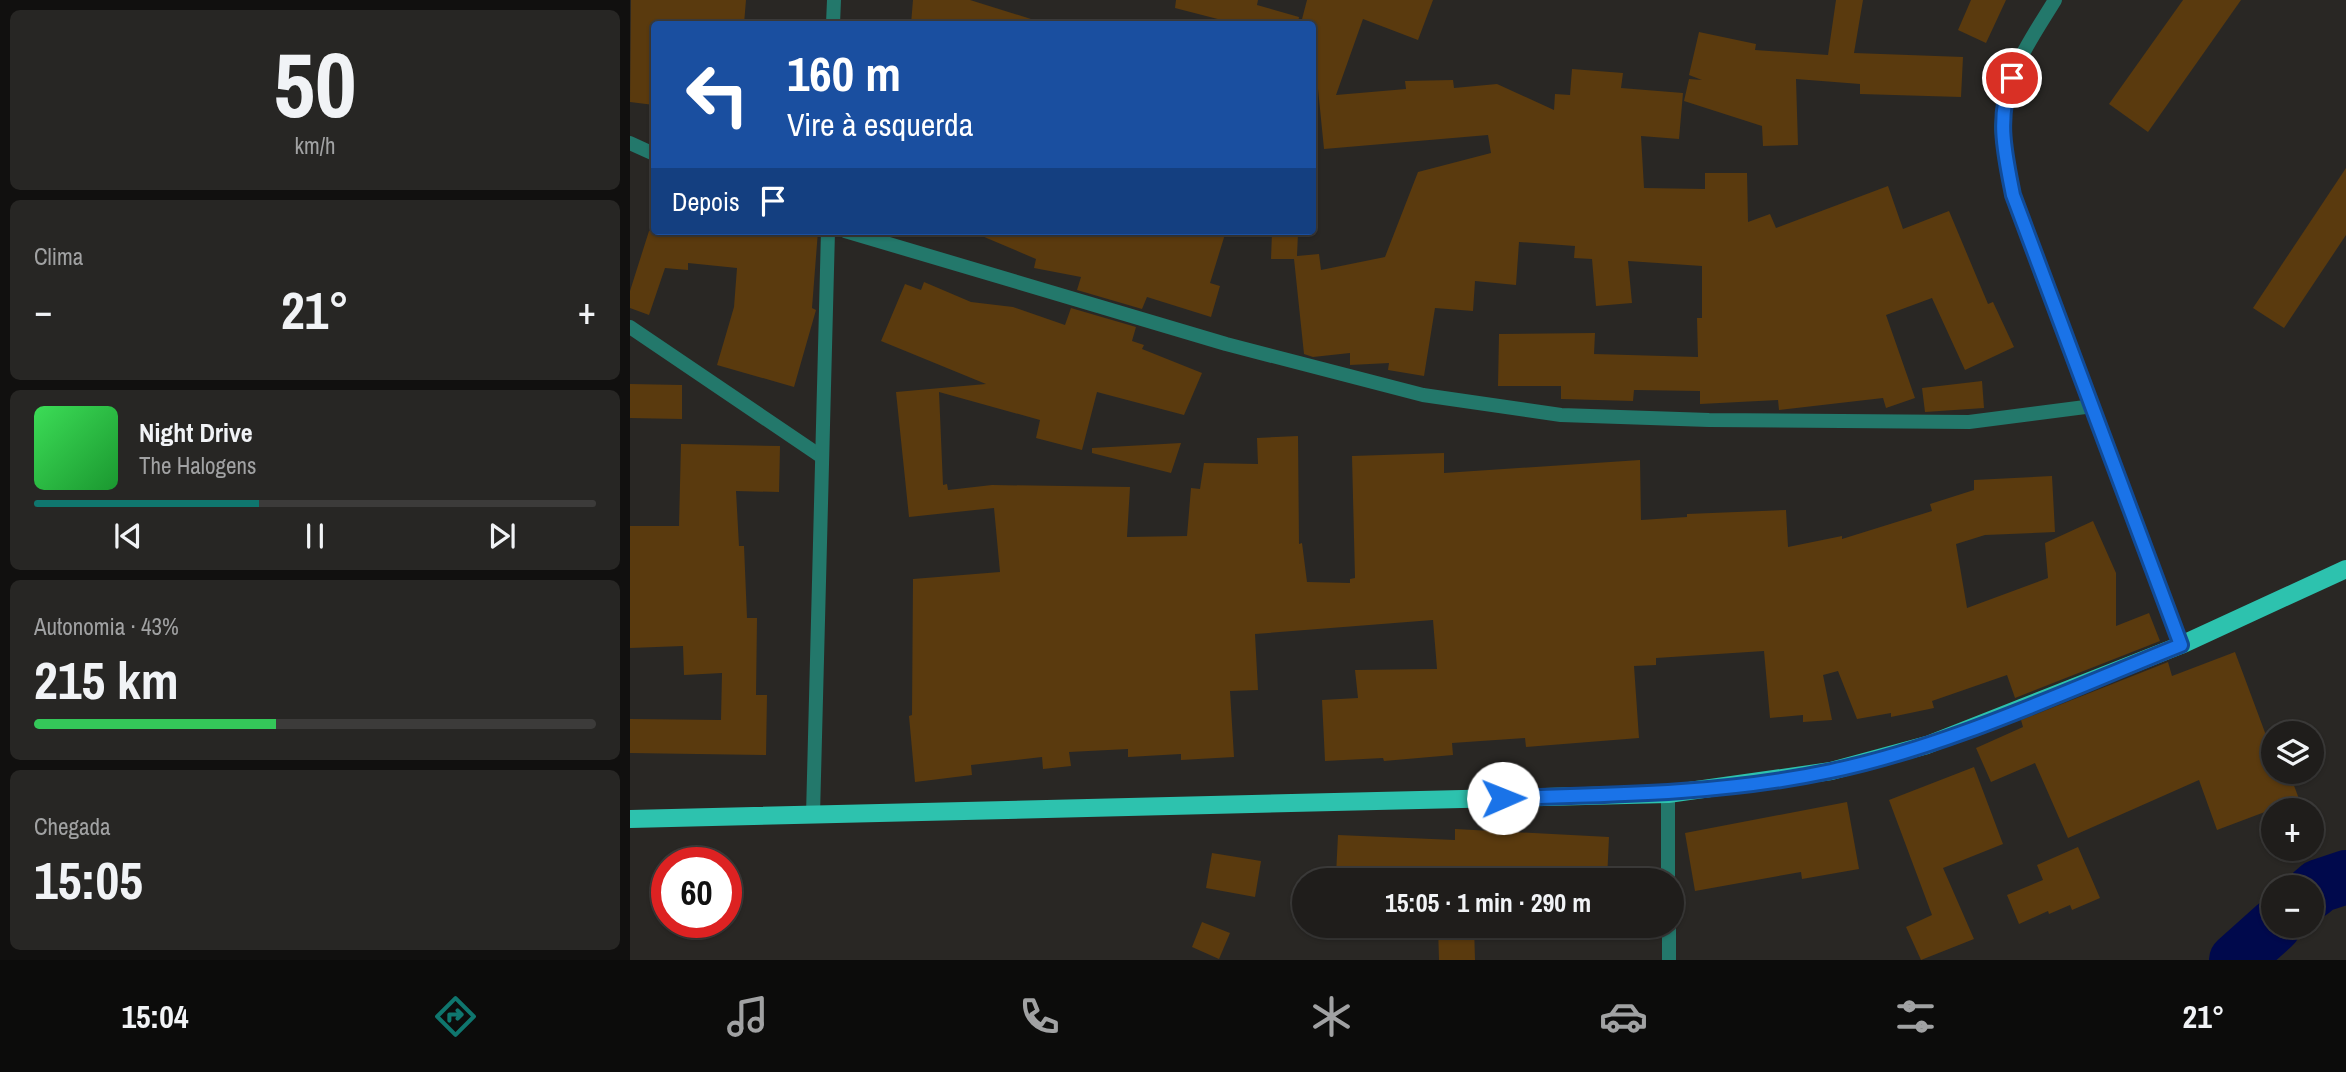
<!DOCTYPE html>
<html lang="pt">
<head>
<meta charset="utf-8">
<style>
  :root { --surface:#1f1d1b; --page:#272624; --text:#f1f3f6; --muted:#a1a2a3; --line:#3c3b3a; --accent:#0f766e }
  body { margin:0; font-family:"Archivo Narrow",sans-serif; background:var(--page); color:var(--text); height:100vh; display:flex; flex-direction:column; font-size:26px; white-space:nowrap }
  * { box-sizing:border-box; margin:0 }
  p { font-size:23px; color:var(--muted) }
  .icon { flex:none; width:38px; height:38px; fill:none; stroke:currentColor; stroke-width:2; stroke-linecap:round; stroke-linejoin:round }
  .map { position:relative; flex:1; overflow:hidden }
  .side { display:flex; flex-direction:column; gap:10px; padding:10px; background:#11100f; width:630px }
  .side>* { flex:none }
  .banner { position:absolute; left:21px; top:21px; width:665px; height:214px; border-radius:7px; box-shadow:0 2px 5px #0004,0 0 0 2px var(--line); background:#1a4fa0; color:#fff; overflow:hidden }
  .tools { position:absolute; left:1631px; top:721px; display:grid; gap:14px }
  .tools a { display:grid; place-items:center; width:63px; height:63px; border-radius:50%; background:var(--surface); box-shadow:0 2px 5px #0004,0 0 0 2px var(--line); font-size:35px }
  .speed { position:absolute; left:21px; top:847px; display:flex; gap:14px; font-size:35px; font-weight:700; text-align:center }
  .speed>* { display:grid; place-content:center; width:91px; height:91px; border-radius:50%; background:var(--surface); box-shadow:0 2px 5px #0004,0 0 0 2px var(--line); line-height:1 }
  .speed .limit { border:10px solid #d22; background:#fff; color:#111 }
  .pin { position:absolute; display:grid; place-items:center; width:60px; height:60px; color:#fff; margin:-30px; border:4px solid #fff; border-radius:50%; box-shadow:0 2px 7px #0007 }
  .me { position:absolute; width:77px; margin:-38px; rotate:89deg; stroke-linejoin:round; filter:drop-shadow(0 0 5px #0008) }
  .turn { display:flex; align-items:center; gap:24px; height:147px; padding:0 21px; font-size:32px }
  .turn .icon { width:91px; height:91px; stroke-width:2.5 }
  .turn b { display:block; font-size:49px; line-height:60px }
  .then { display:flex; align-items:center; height:66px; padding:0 21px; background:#0003; gap:14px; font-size:26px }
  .big { font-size:52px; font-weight:700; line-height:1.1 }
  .side .card { flex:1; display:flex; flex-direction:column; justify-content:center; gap:10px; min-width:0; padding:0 24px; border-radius:10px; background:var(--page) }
  .side .dial { align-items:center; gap:0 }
  .dial b { font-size:91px; line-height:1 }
  .song { display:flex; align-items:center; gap:21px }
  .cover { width:84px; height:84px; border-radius:10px; background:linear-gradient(135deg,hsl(130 70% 55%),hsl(130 70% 35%)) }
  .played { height:7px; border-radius:4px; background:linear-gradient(90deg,var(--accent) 40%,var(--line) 40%) }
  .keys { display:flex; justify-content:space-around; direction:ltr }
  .heat { display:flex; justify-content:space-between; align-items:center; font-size:38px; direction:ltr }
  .charge { height:10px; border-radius:5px; background:linear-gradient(90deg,#34c759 43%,var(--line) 0) }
  .trip { position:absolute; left:662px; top:868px; width:392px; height:70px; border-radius:35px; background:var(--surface); box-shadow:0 2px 5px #0004,0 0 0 2px var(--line); font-weight:700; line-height:70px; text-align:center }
  .tabs { display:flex; height:112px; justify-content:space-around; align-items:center; background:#0c0c0b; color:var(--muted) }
  .tabs .icon { width:49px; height:49px }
  .tabs .on { color:var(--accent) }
  .tabs b { font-size:32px; color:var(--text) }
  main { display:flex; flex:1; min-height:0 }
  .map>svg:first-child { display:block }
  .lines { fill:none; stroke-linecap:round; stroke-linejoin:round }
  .river { stroke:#00094c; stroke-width:54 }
  .building { fill:#5a3a0e }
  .minor { stroke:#23786b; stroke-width:14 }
  .primary { stroke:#2dc2ae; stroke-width:18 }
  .route-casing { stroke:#114b97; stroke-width:18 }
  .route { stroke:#1a73e8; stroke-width:12 }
</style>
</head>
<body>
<main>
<section class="side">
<div class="card dial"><b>50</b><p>km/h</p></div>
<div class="card"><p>Clima</p>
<div class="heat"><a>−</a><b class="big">21°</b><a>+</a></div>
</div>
<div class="card">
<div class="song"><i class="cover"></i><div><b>Night Drive</b><p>The Halogens</p></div></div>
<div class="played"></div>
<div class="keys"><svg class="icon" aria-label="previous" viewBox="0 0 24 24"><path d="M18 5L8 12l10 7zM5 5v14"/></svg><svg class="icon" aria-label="pause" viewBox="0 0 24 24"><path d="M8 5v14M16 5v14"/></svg><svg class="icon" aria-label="next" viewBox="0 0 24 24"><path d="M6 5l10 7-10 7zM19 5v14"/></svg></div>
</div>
<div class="card"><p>Autonomia · 43%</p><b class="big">215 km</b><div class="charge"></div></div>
<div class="card"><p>Chegada</p><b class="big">15:05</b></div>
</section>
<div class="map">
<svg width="1716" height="960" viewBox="0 0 1716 960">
  <rect width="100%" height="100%" fill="#292724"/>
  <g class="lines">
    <g class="river">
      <path d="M1682 892 1689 886 1716 877"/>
      <path d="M1606 960 1644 926"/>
    </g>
  </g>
  <g class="building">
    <path d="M1 0H116L114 24 50 19V24H24V105L0 102Z"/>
    <path d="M283 0H340L401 19 400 24H281Z"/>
    <path d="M546 0H628L627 5 669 17 668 24H607L545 8Z"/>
    <path d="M677 0H803L788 40 733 19 706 95 776 89 775 81 823 80 824 88 867 84 924 110 925 94 940 95 942 69 993 73 991 88 1053 93 1049 139 1011 136 1014 188 1075 189V173H1117L1118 222 1140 214 1146 228 1258 186 1273 229 1319 211 1358 304 1363 302 1384 347 1335 370 1302 298 1256 315 1285 398 1256 408 1253 398 1149 410 1148 400 1070 404V391L1004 390 1003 401 931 399V386H868L869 334 965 333 964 354 1068 357 1067 318H1072V266L998 261 1002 303 966 306 962 259 944 258 945 246 889 242 886 285 845 281 843 311 805 308 794 376 758 370 759 363 720 365V353L683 357 674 354 664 259H641L642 232 668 233 667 256 689 254 691 270 755 257 788 172 861 153 858 135 694 149 688 89 682 88V24L671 23Z"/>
    <path d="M1206 0H1233L1224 53 1333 57 1331 97 1230 94V84L1166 79 1168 145 1133 146 1132 126 1054 101 1059 79 1072 80 1059 75 1069 32 1126 44 1125 50 1198 55Z"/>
    <path d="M1341 0H1376L1356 43 1328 30Z"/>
    <path d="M1553 0H1611L1518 132 1479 104Z"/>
    <path d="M1716 168V235L1654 328 1623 308Z"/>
    <path d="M19 231H188L182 308 186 310 164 387 87 365 104 307 107 268 58 263V270L35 268 19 315 0 308V291Z"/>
    <path d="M340 231H596L580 283 590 286 581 317 517 297 512 309 447 290 451 277 404 268 406 259Z"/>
    <path d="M294 282 341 302 383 307 435 325 441 308 506 327 502 341 514 345 512 349 572 373 554 415 467 392 452 450 406 438 410 420 309 392 313 485 317 484 318 490 362 485 500 487 497 537 557 536 561 488 570 489 574 463 628 464 627 438 668 436 669 544 672 543 677 582 720 583V579L725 578 722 456 814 453V473L1010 460 1011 520 1057 517V514L1156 510 1158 547 1212 536V539L1302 511 1300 504 1344 490V480L1422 476 1425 532 1355 535 1326 544 1337 608 1418 578 1415 543 1463 521 1486 573V626L1519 613 1530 641 1385 698 1377 675 1302 701 1304 708 1261 717V713L1227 719 1208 671 1193 675 1202 720 1173 722V715L1140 718 1134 651 1026 658V665L1004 666 1009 738 896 747 895 738 822 743 823 755 754 761 753 758 695 761 692 700 728 698 725 670 807 669 803 620 625 634 628 690 600 691 604 757 551 760V754L498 757V749L439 752 441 766 413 769 412 757 341 765 342 775 285 782 279 716 282 715 283 579 370 572 364 508 279 517 266 392 356 384 251 341 275 284 291 290Z"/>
    <path d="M1352 381 1354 408 1295 412 1292 388Z"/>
    <path d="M0 384 52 385V419L0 418Z"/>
    <path d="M551 443 541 473 462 453V448Z"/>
    <path d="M51 444 150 446 149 492 106 491 109 546H114L117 618H127L126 695H137L136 755 0 753V719L91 720 92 673 54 675 53 646 0 648V526H49Z"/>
    <path d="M1605 652 1643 754V772H1659L1669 799 1587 830 1569 780 1438 838 1405 763 1361 782 1346 748 1393 727 1391 720 1538 662 1542 676Z"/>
    <path d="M1344 767 1373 844 1313 868 1344 939 1291 960 1276 927 1302 915 1259 800Z"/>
    <path d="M1217 802 1229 869 1172 879 1171 872 1065 891 1055 833Z"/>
    <path d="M825 829 979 837 977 880H850V871L789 868V880L706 875 708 835 825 840Z"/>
    <path d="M1448 847 1470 898 1442 910 1440 905 1419 914 1418 911 1389 924 1377 895 1413 880 1407 865Z"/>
    <path d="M582 853 631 861 625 897 576 888Z"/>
    <path d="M572 922 600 933 589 959 562 947Z"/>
    <path d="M808 926H844L845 960H809Z"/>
  </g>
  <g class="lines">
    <g class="minor">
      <path d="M1425 0C1400 41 1367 85 1372 136 1374 156 1379 176 1383 195L1551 645"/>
      <path d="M203 24 204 0"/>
      <path d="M0 143 24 154"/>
      <path d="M215 231 596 344 793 395 931 415 1079 420 1339 422 1463 406"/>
      <path d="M0 327 192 457"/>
      <path d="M1038 794V880"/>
      <path d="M183 815 198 231"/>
      <path d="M1039 926V960"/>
    </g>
    <path class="primary" d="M0 819 1038 794 1201 771 1297 745 1551 645 1716 569"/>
  </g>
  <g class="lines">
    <defs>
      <path id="route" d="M873 798C982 795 1093 794 1201 771 1320 746 1438 690 1551 645L1383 195C1375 154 1366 118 1382 78"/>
    </defs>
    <use href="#route" class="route-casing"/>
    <use href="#route" class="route"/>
  </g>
</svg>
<div class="tools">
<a><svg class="icon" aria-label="layers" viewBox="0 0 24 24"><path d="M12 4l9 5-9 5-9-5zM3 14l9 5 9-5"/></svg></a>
<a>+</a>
<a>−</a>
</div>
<div class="speed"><div class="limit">60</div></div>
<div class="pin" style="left:1382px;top:78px;background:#d93025"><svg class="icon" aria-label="arrive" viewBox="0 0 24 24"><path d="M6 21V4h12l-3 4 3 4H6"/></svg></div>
<svg class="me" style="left:873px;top:798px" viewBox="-20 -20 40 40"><circle r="19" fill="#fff"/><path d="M0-13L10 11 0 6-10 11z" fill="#1a73e8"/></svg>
<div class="trip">15:05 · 1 min · 290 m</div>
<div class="banner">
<div class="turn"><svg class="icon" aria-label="left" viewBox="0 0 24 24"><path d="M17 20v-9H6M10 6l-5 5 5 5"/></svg><div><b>160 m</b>Vire à esquerda</div></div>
<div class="then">Depois<svg class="icon" aria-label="arrive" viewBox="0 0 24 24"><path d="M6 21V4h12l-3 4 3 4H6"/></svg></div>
</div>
</div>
</main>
<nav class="tabs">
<b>15:04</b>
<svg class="icon on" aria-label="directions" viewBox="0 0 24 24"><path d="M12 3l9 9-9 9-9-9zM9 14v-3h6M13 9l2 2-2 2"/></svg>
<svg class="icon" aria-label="music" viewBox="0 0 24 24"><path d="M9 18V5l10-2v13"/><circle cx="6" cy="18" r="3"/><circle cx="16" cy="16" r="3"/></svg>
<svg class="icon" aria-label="phone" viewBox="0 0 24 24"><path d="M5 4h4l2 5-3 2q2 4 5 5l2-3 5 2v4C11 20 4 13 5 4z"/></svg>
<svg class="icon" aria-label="climate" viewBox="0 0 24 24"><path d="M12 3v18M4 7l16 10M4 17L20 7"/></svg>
<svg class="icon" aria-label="car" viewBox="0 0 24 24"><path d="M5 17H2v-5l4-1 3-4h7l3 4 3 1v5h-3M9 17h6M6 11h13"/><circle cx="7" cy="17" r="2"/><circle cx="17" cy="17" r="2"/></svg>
<svg class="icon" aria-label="filters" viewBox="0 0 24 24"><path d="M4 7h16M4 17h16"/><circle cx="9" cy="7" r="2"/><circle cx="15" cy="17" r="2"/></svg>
<b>21°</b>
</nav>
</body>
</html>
